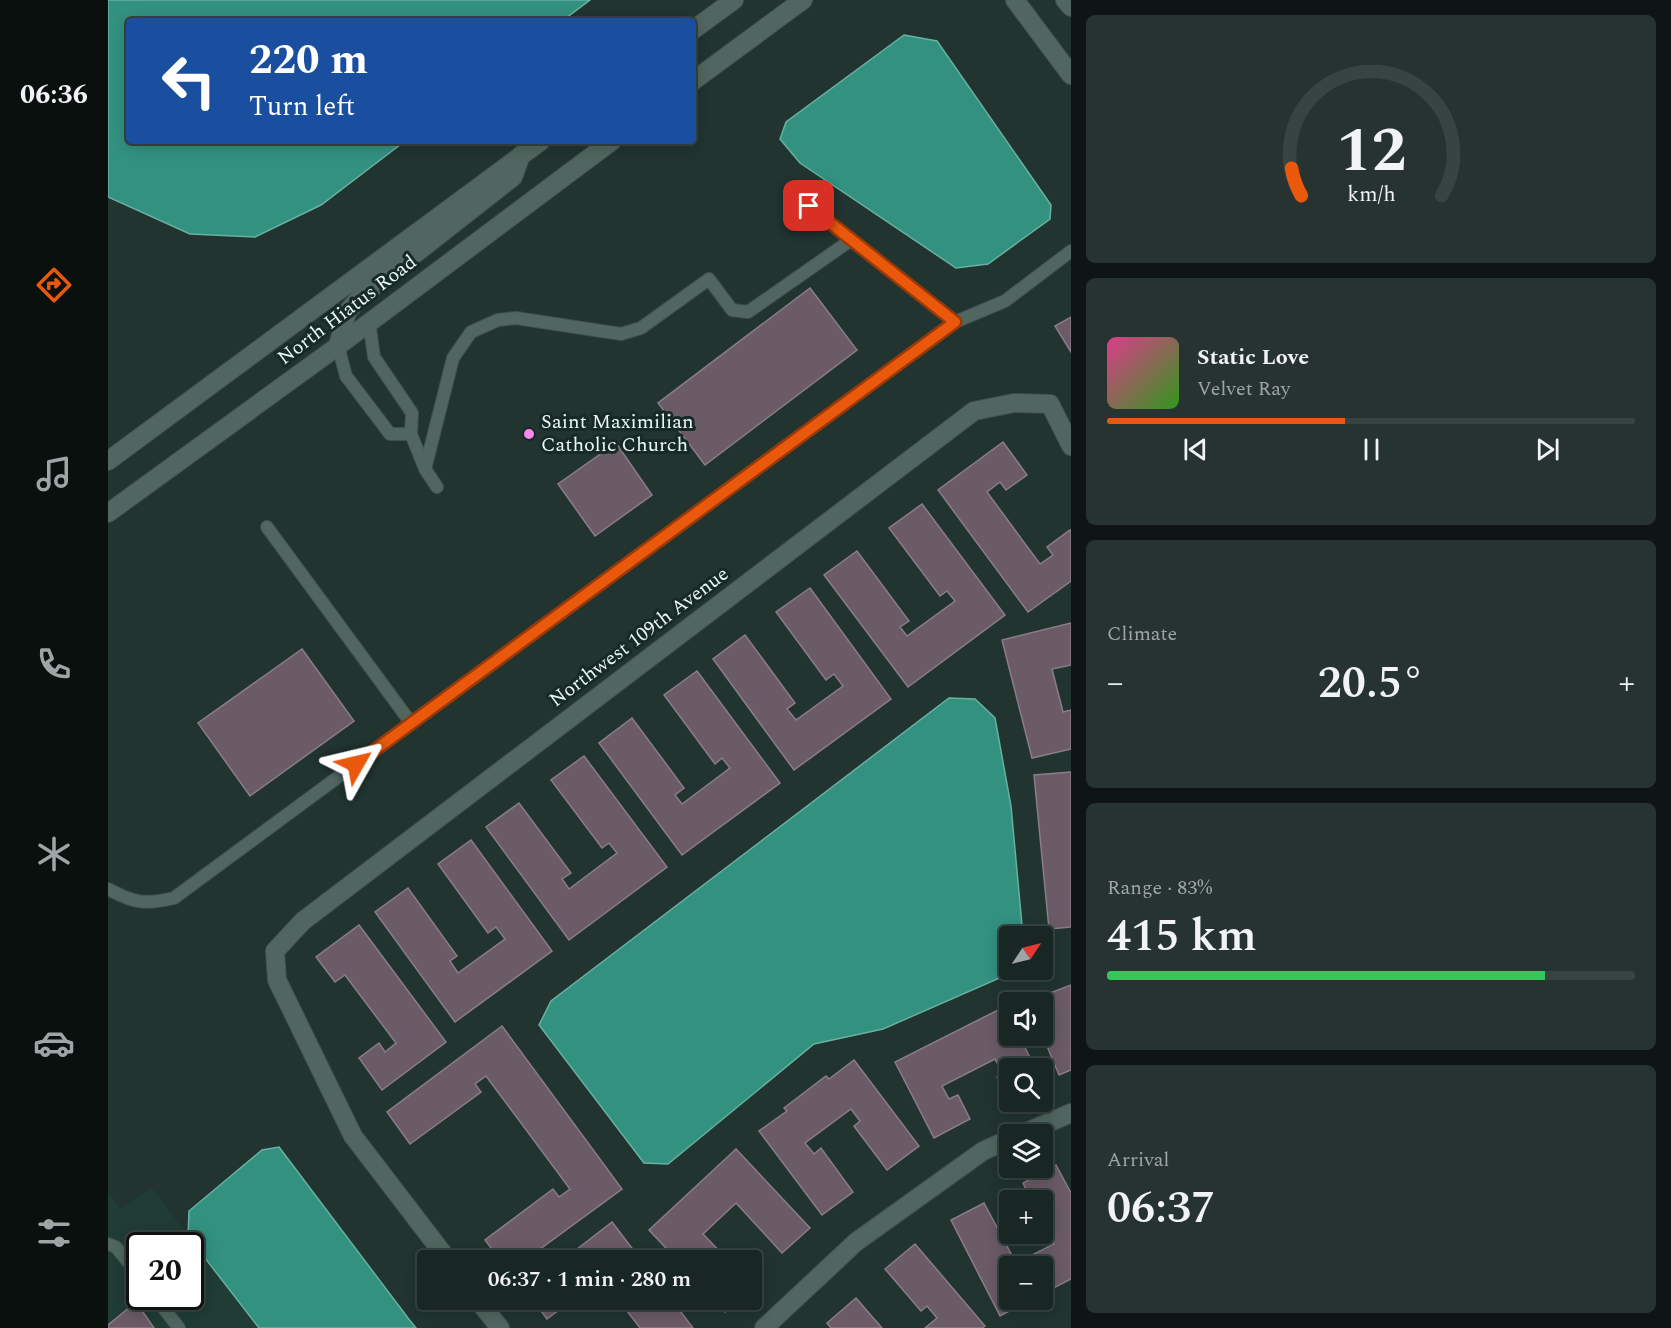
<!DOCTYPE html>
<html lang="en">
<head>
<meta charset="utf-8">
<style>
  :root { --surface:#192724; --page:#263331; --text:#f1f3f6; --muted:#9fa5a6; --line:#374441; --accent:#ea580c }
  body { margin:0; font-family:Spectral,serif; background:var(--page); color:var(--text); height:100vh; display:flex; flex-direction:column; font-size:22px; white-space:nowrap }
  * { box-sizing:border-box; margin:0 }
  p { font-size:20px; color:var(--muted) }
  .icon { flex:none; width:33px; height:33px; fill:none; stroke:currentColor; stroke-width:2; stroke-linecap:round; stroke-linejoin:round }
  .map { position:relative; flex:1; overflow:hidden }
  .side { display:flex; flex-direction:column; gap:15px; padding:15px; background:#0e1514; width:600px }
  .side>* { flex:none }
  .top-card { position:absolute; left:18px; top:18px; width:570px; height:126px; border-radius:6px; box-shadow:0 3px 15px #0003,0 0 0 2px var(--line); background:#1a4fa0; color:#fff; overflow:hidden }
  .needle { width:39px; rotate:55deg }
  .fabs { position:absolute; left:891px; top:926px; display:grid; gap:12px }
  .fabs a { display:grid; place-items:center; width:54px; height:54px; border-radius:6px; background:var(--surface); box-shadow:0 3px 15px #0003,0 0 0 2px var(--line); font-size:30px }
  .speed { position:absolute; left:18px; top:1232px; display:flex; gap:12px; font-size:30px; font-weight:700; text-align:center }
  .speed>* { display:grid; place-content:center; width:78px; height:78px; border-radius:50%; background:var(--surface); box-shadow:0 3px 15px #0003,0 0 0 2px var(--line); line-height:1 }
  .speed .limit { border:3px solid #111; border-radius:9px; background:#fff; color:#111 }
  .pin { position:absolute; display:grid; place-items:center; width:51px; height:51px; color:#fff; margin:-26px; border-radius:12px; box-shadow:0 3px 9px #0006 }
  .me { position:absolute; width:66px; margin:-33px; rotate:53deg; stroke-linejoin:round; filter:drop-shadow(0 0 4px #0008) }
  .turn { display:flex; align-items:center; gap:21px; height:126px; padding:0 24px; font-size:27px }
  .turn .icon { width:78px; height:78px; stroke-width:2.5 }
  .turn b { display:block; font-size:42px; line-height:51px }
  .big { font-size:45px; font-weight:600; line-height:1.1 }
  .side .tile { flex:1; display:flex; flex-direction:column; justify-content:center; gap:9px; min-width:0; padding:0 21px; border-radius:9px; background:var(--page) }
  .side .dial { align-items:center; gap:0 }
  .dial svg { height:156px; overflow:visible; fill:none; stroke:var(--line); stroke-width:7; stroke-linecap:round; text-anchor:middle }
  .dial text { fill:var(--text); stroke:none }
  .song { display:flex; align-items:center; gap:18px }
  .cover { width:72px; height:72px; border-radius:9px; background:linear-gradient(135deg,hsl(330 70% 55%),hsl(110 70% 35%)) }
  .played { height:6px; border-radius:3px; background:linear-gradient(90deg,var(--accent) 45%,var(--line) 45%) }
  .keys { display:flex; justify-content:space-around; direction:ltr }
  .heat { display:flex; justify-content:space-between; align-items:center; font-size:33px; direction:ltr }
  .charge { height:9px; border-radius:4px; background:linear-gradient(90deg,#34c759 83%,var(--line) 0) }
  .trip { position:absolute; left:309px; top:1250px; width:345px; height:60px; border-radius:6px; background:var(--surface); box-shadow:0 3px 15px #0003,0 0 0 2px var(--line); font-weight:600; line-height:60px; text-align:center }
  main { display:flex; flex:1; min-height:0 }
  .tab-bar { display:flex; flex-direction:column; width:108px; justify-content:space-around; align-items:center; background:#0a100e; color:var(--muted) }
  .tab-bar .icon { width:42px; height:42px }
  .tab-bar .selected { color:var(--accent) }
  .tab-bar b { font-size:27px; color:var(--text) }
  .map>svg:first-child { display:block }
  .built { fill:#1f3c35; fill-rule:evenodd }
  .water { fill:#32917f; stroke:#6ab0a2; stroke-width:1.5 }
  .building { fill:#6a5b67; stroke:#8c7c89; stroke-width:1.5 }
  .lines { fill:none; stroke-linecap:round; stroke-linejoin:round }
  .lane-casing { stroke:#3f514d; stroke-width:14 }
  .street-casing { stroke:#3f514d; stroke-width:20 }
  .secondary-casing { stroke:#3f514d; stroke-width:20 }
  .lane { stroke:#516660; stroke-width:12 }
  .street { stroke:#516660; stroke-width:18 }
  .secondary { stroke:#516660; stroke-width:18 }
  .route-casing { stroke:#983908; stroke-width:15 }
  .route { stroke:#ea580c; stroke-width:10 }
  .poi-dot { fill:#f888eb; stroke:#172a26; stroke-width:2 }
  .labels { text-anchor:middle; dominant-baseline:central; stroke-width:6; stroke-linejoin:round; paint-order:stroke }
  .street-label { font-size:20px; fill:#ebf7f4; stroke:#172a26 }
  .poi-label { font-size:20px; fill:#ebf7f4; stroke:#172a26; text-anchor:start }
</style>
</head>
<body>
<main>
<nav class="tab-bar">
<b>06:36</b>
<svg class="icon selected" aria-label="directions" viewBox="0 0 24 24"><path d="M12 3l9 9-9 9-9-9zM9 14v-3h6M13 9l2 2-2 2"/></svg>
<svg class="icon" aria-label="music" viewBox="0 0 24 24"><path d="M9 18V5l10-2v13"/><circle cx="6" cy="18" r="3"/><circle cx="16" cy="16" r="3"/></svg>
<svg class="icon" aria-label="phone" viewBox="0 0 24 24"><path d="M5 4h4l2 5-3 2q2 4 5 5l2-3 5 2v4C11 20 4 13 5 4z"/></svg>
<svg class="icon" aria-label="climate" viewBox="0 0 24 24"><path d="M12 3v18M4 7l16 10M4 17L20 7"/></svg>
<svg class="icon" aria-label="car" viewBox="0 0 24 24"><path d="M5 17H2v-5l4-1 3-4h7l3 4 3 1v5h-3M9 17h6M6 11h13"/><circle cx="7" cy="17" r="2"/><circle cx="17" cy="17" r="2"/></svg>
<svg class="icon" aria-label="filters" viewBox="0 0 24 24"><path d="M4 7h16M4 17h16"/><circle cx="9" cy="7" r="2"/><circle cx="15" cy="17" r="2"/></svg>
</nav>
<div class="map">
<svg width="963" height="1328" viewBox="0 0 963 1328">
  <rect width="100%" height="100%" fill="#213430"/>
  <path class="built" d="M44 1188 151 1328H0V1192L13 1209ZM32 1245H82V1296H32Z"/>
  <g class="water">
    <path d="M0 0H482L454 21H21V141H297L213 205 147 237 82 234 0 197Z"/>
    <path d="M796 35 829 41 943 205 942 219 880 264 848 268 692 163 672 139 678 122Z"/>
    <path d="M841 698 867 699 887 718 903 806 915 936H902L901 967 894 977 775 1029 706 1044 560 1164 536 1163 431 1025 443 1001Z"/>
    <path d="M171 1147 300 1318 308 1328H151L80 1236 81 1211 154 1150Z"/>
  </g>
  <g class="building">
    <path d="M702 288 749 350 597 465 550 403Z"/>
    <path d="M963 317V352L947 326Z"/>
    <path d="M895 442 919 475 898 490 892 482 879 492 932 564 945 555 939 547 962 530 963 532V581L920 612 830 490Z"/>
    <path d="M508 443 544 495 487 536 450 484Z"/>
    <path d="M814 504 897 615 800 687 716 575 749 551 801 621 792 627 799 636 847 601 839 591 832 596 781 528Z"/>
    <path d="M702 588 783 699 686 770 605 659 637 635 687 703 679 709 688 720 735 686 726 674 718 680 668 612Z"/>
    <path d="M963 623V665L944 669 955 712 963 710V749L924 758 894 640Z"/>
    <path d="M194 649 246 721 142 796 90 723Z"/>
    <path d="M589 671 672 783 574 855 491 743 524 718 576 788 567 795 574 804 622 768 614 758 607 764 556 695Z"/>
    <path d="M476 756 559 867 461 940 378 827 411 803 463 873 454 879 461 889 509 853 501 843 494 848 443 780Z"/>
    <path d="M963 772V927L941 929 926 775Z"/>
    <path d="M363 840 444 951 347 1022 267 912 300 888 349 956 342 961 350 973 397 939 388 927 380 933 330 864Z"/>
    <path d="M251 925 338 1042 274 1090 251 1058 271 1043 277 1052 288 1043 237 975 227 982 208 957Z"/>
    <path d="M963 985V1070L951 1075 934 1034V1002L921 1001Z"/>
    <path d="M896 1007 902 1017V1035H911L927 1068H902L900 1100 889 1077 895 1074 887 1059 834 1086 841 1099 850 1095 862 1119 826 1138 787 1062Z"/>
    <path d="M394 1026 514 1189 417 1260H392L377 1240 445 1189 451 1197 462 1189 378 1076 367 1084 373 1092 302 1144 279 1112Z"/>
    <path d="M746 1060 811 1146 779 1170 746 1126 752 1121 743 1109 697 1143 706 1154 713 1148 745 1192 714 1215 651 1131 679 1111 676 1108 718 1076 721 1079Z"/>
    <path d="M628 1149 702 1228 674 1253 628 1203 595 1234 620 1260H569L541 1230Z"/>
    <path d="M948 1165 963 1193V1279L934 1294V1266H902V1299H924L892 1316 843 1220 876 1203 908 1263 946 1244 934 1222V1200H923L915 1183Z"/>
    <path d="M504 1222 533 1260H455Z"/>
    <path d="M807 1244 877 1326 874 1328H817L829 1318 819 1306 813 1311 777 1269Z"/>
    <path d="M748 1298 774 1328H723L719 1323Z"/>
    <path d="M424 1299H466L439 1319Z"/>
    <path d="M510 1299H563L585 1328H532Z"/>
    <path d="M605 1299H631L617 1312Z"/>
    <path d="M28 1302 46 1328H0V1325Z"/>
  </g>
  <g class="lines">
    <defs>
      <g id="lane">
        <path d="M701 206 847 322"/>
        <path d="M261 321 266 357 304 413 303 434 317 469 329 487"/>
        <path d="M230 346 238 376 282 434H303"/>
        <path d="M317 469 345 358 363 332 390 320 408 318 513 334 533 328 601 279 624 310 640 312 743 240"/>
        <path d="M159 527 303 723"/>
        <path d="M0 889C26 903 37 905 66 898L847 322 897 301 963 251"/>
        <path d="M0 1244 8 1247 32 1277"/>
        <path d="M46 1296 71 1328"/>
      </g>
      <g id="street">
        <path d="M914 1134 963 1113"/>
        <path d="M340 1260 245 1136 169 980 167 951 195 921 866 411 906 403 942 404 963 446"/>
        <path d="M369 1299 392 1328"/>
        <path d="M656 1328 748 1242 875 1151 902 1139"/>
      </g>
      <g id="secondary">
        <path d="M907 0 963 75"/>
        <path d="M957 0 963 7"/>
        <path d="M585 30 626 0"/>
        <path d="M585 81 695 0"/>
        <path d="M230 346 239 312 252 297 405 177 413 155"/>
        <path d="M0 461 433 141"/>
        <path d="M0 513 230 346 504 141"/>
      </g>
    </defs>
    <use href="#lane" class="lane-casing"/>
    <use href="#street" class="street-casing"/>
    <use href="#secondary" class="secondary-casing"/>
    <use href="#lane" class="lane"/>
    <use href="#street" class="street"/>
    <use href="#secondary" class="secondary"/>
  </g>
  <g class="lines">
    <defs>
      <path id="route" d="M248 764 847 322 701 206"/>
    </defs>
    <use href="#route" class="route-casing"/>
    <use href="#route" class="route"/>
  </g>
  <circle class="poi-dot" cx="421" cy="434" r="6"/>
  <g class="labels">
    <g class="street-label">
      <text transform="translate(239 310) rotate(-37)">North Hiatus Road</text>
      <text transform="translate(531 637) rotate(-37)">Northwest 109th Avenue</text>
    </g>
    <g class="poi-label">
      <text x="433" y="422">Saint Maximilian<tspan x="433" dy="23">Catholic Church</tspan></text>
    </g>
  </g>
</svg>
<div class="fabs">
<a><svg class="needle" viewBox="-14 -14 28 28"><path d="M0-13l5 13h-10z" fill="#e53935"/><path d="M0 13l5-13h-10z" fill="#9fa5a6"/></svg></a>
<a><svg class="icon" aria-label="sound" viewBox="0 0 24 24"><path d="M4 9h4l5-4v14l-5-4H4zM17 9q2 3 0 6"/></svg></a>
<a><svg class="icon" aria-label="search" viewBox="0 0 24 24"><circle cx="10" cy="10" r="6"/><path d="M15 15l6 6"/></svg></a>
<a><svg class="icon" aria-label="layers" viewBox="0 0 24 24"><path d="M12 4l9 5-9 5-9-5zM3 14l9 5 9-5"/></svg></a>
<a>+</a>
<a>−</a>
</div>
<div class="speed"><div class="limit">20</div></div>
<div class="pin" style="left:701px;top:206px;background:#d93025"><svg class="icon" aria-label="arrive" viewBox="0 0 24 24"><path d="M6 21V4h12l-3 4 3 4H6"/></svg></div>
<svg class="me" style="left:248px;top:764px" viewBox="-20 -20 40 40"><path d="M0-17L14 15 0 8-14 15z" fill="#ea580c" stroke="#fff" stroke-width="4"/></svg>
<div class="trip">06:37 · 1 min · 280 m</div>
<div class="top-card">
<div class="turn"><svg class="icon" aria-label="left" viewBox="0 0 24 24"><path d="M17 20v-9H6M10 6l-5 5 5 5"/></svg><div><b>220 m</b>Turn left</div></div>
</div>
</div>
<section class="side">
<div class="tile dial"><svg viewBox="0 0 100 80">
<path d="M14 69A42 42 0 1 1 86 69"/>
<path d="M14 69A42 42 0 0 1 9 55" stroke="#ea580c"/>
<text x="50" y="56" font-size="32" font-weight="700">12</text>
<text x="50" y="72" font-size="11">km/h</text>
</svg></div>
<div class="tile">
<div class="song"><i class="cover"></i><div><b>Static Love</b><p>Velvet Ray</p></div></div>
<div class="played"></div>
<div class="keys"><svg class="icon" aria-label="previous" viewBox="0 0 24 24"><path d="M18 5L8 12l10 7zM5 5v14"/></svg><svg class="icon" aria-label="pause" viewBox="0 0 24 24"><path d="M8 5v14M16 5v14"/></svg><svg class="icon" aria-label="next" viewBox="0 0 24 24"><path d="M6 5l10 7-10 7zM19 5v14"/></svg></div>
</div>
<div class="tile"><p>Climate</p>
<div class="heat"><a>−</a><b class="big">20.5°</b><a>+</a></div>
</div>
<div class="tile"><p>Range · 83%</p><b class="big">415 km</b><div class="charge"></div></div>
<div class="tile"><p>Arrival</p><b class="big">06:37</b></div>
</section>
</main>
</body>
</html>
